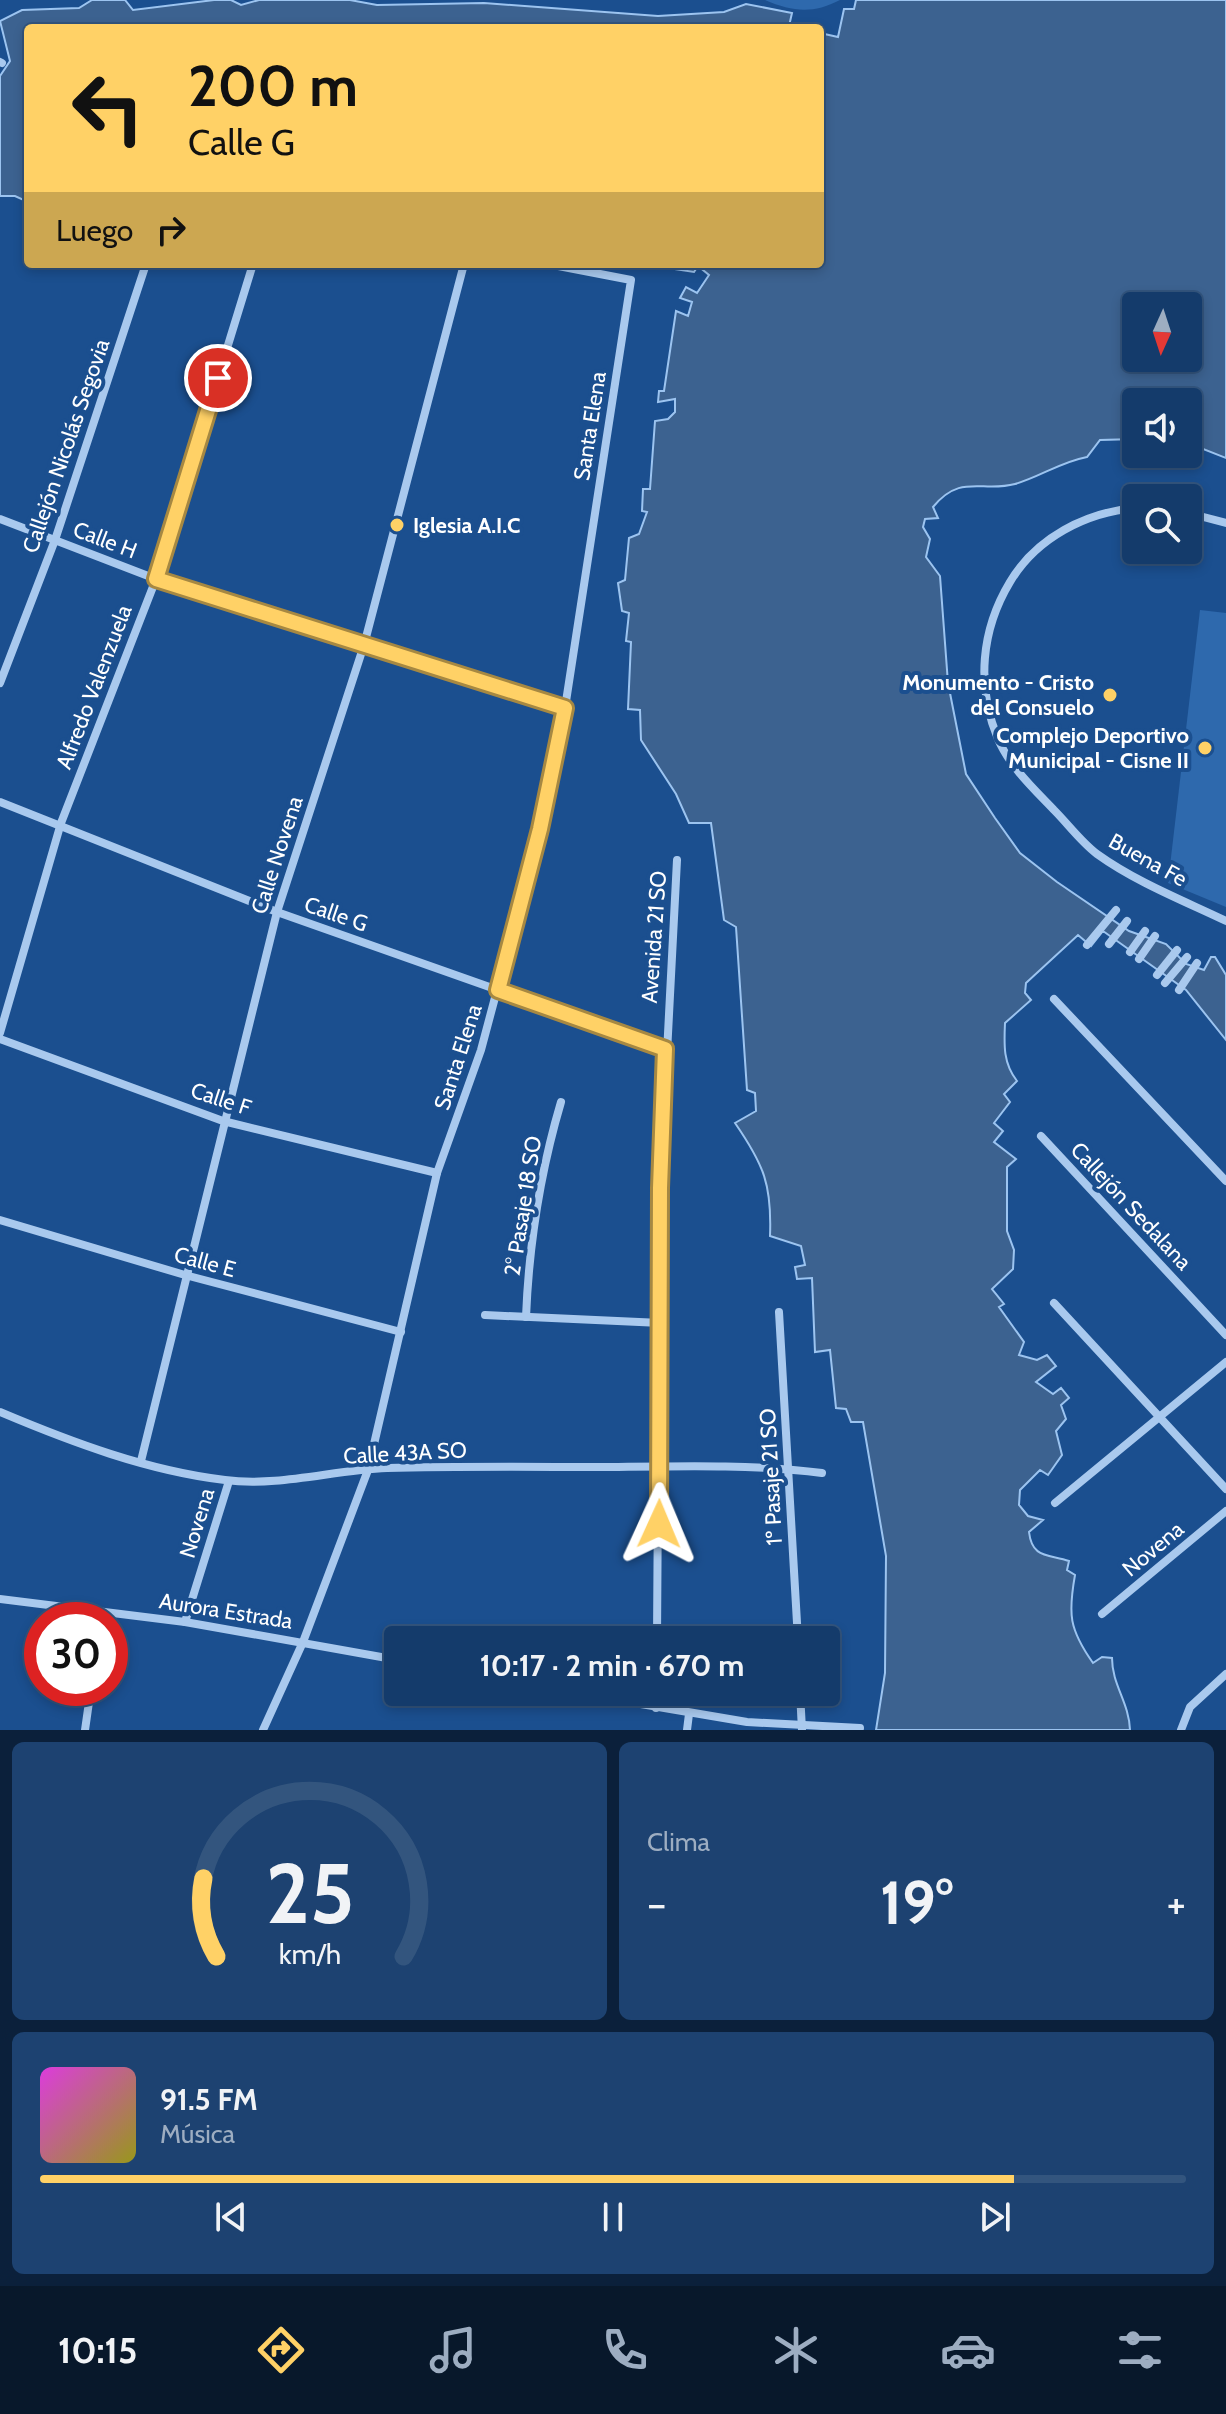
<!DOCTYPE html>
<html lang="es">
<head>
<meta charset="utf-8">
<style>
  :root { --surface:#143b6b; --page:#1d4271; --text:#f1f3f6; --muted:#9dadc1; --line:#33557e; --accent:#ffd166 }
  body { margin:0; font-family:Cabin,sans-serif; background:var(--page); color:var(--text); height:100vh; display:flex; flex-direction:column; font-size:30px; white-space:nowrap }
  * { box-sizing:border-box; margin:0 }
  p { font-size:26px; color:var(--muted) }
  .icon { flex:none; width:44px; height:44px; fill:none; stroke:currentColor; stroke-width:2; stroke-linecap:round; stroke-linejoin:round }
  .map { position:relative; height:1730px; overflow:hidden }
  .details { display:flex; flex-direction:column; gap:12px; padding:12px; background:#0b203b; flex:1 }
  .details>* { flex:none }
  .top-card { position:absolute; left:24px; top:24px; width:800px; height:244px; border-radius:8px; box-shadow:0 4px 12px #0003,0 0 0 2px var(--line); background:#ffd166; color:#111; overflow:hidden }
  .needle { width:52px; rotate:183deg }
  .fabs { position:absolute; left:1122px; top:292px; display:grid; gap:16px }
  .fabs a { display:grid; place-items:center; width:80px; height:80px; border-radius:8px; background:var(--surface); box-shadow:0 4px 12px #0003,0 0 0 2px var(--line); font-size:40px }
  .speed { position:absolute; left:24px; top:1602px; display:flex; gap:16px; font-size:40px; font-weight:700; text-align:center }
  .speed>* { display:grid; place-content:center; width:104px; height:104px; border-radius:50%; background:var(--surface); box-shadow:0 4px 12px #0003,0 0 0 2px var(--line); line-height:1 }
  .speed .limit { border:12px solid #d22; background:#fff; color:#111 }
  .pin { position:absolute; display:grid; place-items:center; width:68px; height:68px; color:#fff; margin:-34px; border:4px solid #fff; border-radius:50%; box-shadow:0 2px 8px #0007 }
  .me { position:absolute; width:88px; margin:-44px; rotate:1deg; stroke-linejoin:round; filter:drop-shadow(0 0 6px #0008) }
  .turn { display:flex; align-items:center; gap:28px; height:168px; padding:0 32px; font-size:36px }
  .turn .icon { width:104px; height:104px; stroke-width:2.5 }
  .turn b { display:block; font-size:56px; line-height:68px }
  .then { display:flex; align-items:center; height:76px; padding:0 32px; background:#0003; gap:16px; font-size:30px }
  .big { font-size:60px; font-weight:700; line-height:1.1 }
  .details .tile { flex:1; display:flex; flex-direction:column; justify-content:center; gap:12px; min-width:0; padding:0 28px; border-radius:12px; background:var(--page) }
  .details .dial { align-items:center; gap:0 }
  .dial svg { height:208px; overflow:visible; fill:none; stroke:var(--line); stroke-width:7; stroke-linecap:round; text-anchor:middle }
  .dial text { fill:var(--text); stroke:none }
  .song { display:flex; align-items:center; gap:24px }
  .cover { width:96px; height:96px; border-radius:12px; background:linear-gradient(135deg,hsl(300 70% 55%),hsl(60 70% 35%)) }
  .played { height:8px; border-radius:4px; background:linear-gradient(90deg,var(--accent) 85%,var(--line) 85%) }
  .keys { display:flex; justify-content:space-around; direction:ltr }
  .heat { display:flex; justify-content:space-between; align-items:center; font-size:44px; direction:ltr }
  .details .tiles { flex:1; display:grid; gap:12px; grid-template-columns:1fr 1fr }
  .tile:last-child { grid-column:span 2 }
  .trip { position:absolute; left:384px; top:1626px; width:456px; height:80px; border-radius:8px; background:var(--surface); box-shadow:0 4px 12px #0003,0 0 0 2px var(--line); font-weight:700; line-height:80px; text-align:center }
  .menu { display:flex; height:128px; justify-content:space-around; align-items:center; background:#08182b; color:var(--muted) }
  .menu .icon { width:56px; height:56px }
  .menu .selected { color:var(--accent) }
  .menu b { font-size:36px; color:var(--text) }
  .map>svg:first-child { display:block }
  .green { fill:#2e69ad }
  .water { fill:#3c6290; stroke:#9cc4f0; stroke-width:2; fill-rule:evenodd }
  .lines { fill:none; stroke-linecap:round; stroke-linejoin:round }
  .street { stroke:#a9c9ee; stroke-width:8 }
  .route-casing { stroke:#a68842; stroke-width:20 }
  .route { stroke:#ffd166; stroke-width:14 }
  .poi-dot { fill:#ffd166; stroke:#1b4f8f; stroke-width:3 }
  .labels { text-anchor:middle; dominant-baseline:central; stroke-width:8; stroke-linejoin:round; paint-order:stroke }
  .street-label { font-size:22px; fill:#fff; stroke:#1b4f8f }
  .poi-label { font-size:22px; font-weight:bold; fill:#fff; stroke:#1b4f8f; text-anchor:end }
</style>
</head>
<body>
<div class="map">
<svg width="1226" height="1730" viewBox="0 0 1226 1730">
  <rect width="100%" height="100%" fill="#1b4f8f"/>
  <g class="green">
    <path d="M765 0H840C813 14 793 12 765 0Z"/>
    <path d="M1200 610 1226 613V907L1168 883Z"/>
  </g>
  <g class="water">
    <path d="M92 0H125L133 10 214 0H231L241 5 259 0H350L377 5 484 3 658 16 724 12 746 4 792 13 789 26 798 28H28V202L15 196H0V76L10 61 0 21 22 10 79 8Z"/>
    <path d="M856 0H1226V458L1188 443V402H1136V439L1100 440 1087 457C1060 462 1040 477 1015 484 982 493 961 473 933 507L938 518 925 519 923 527 930 539 926 557 940 576 948 683 966 774 995 818 1020 853 1057 882 1129 931 1166 944 1186 964 1204 970 1211 957H1215L1226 975V1040L1186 990 1103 931 1091 946 1078 935 1026 983 1025 993 1031 1000 1005 1023C1004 1045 1003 1063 1017 1081L1004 1094 1010 1102 994 1123 1003 1131 994 1142 1016 1159 1007 1167V1231L1014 1250 1013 1269 992 1289 1004 1304 999 1307 1024 1342 1019 1355 1037 1360 1047 1355 1056 1366 1036 1382 1053 1394 1061 1388 1069 1398 1061 1405 1066 1419 1056 1431 1062 1455 1048 1475 1040 1470 1020 1490 1019 1505 1028 1516 1043 1520 1029 1532C1032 1558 1047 1554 1069 1561L1067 1570 1075 1575C1068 1614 1069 1629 1093 1663L1102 1657 1112 1658C1112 1685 1129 1702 1130 1730H876L885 1673 886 1556 863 1422H851L846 1409 836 1408 830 1350 815 1352 812 1278 797 1279 795 1267 805 1265 801 1246 770 1236C772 1185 764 1165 735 1123L756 1111 755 1093 747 1090 736 927 724 920 711 823H689L676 794 641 740 640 710 628 709 631 642 626 641 629 613 622 611 618 583 625 580 629 538 639 534 647 512 642 511 643 489H650L655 421 668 419 675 412V399L658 402 659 391H664L676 311 688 316 692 302 680 298 686 287 697 293 709 275 698 266 694 272 667 268V264H820V33L838 37 844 9H854ZM1136 306H1188V358H1136Z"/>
  </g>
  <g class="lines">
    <g class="street">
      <path d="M0 62 2 63"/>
      <path d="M1136 508C1086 512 1036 538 1010 582 981 630 976 686 998 739 1010 767 1034 789 1054 810 1068 824 1081 842 1097 854 1136 882 1182 900 1226 921"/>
      <path d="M1188 513 1226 523"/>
      <path d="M0 519 156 579 565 708"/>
      <path d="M0 683 55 540 146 264"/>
      <path d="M0 802 277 912 665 1049"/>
      <path d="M1109 944 1127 921"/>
      <path d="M1087 945 1116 910"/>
      <path d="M1130 952 1145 931"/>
      <path d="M1139 959 1155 936"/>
      <path d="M1157 975 1177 950"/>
      <path d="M1165 983 1187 957"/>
      <path d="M1179 990 1197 963"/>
      <path d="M1054 999 1226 1181"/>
      <path d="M0 1033 61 823 156 579 253 264"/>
      <path d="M0 1039 223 1121 437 1173"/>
      <path d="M1041 1136 1226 1335"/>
      <path d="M0 1220 185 1275 401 1332"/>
      <path d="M1054 1303 1226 1489"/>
      <path d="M779 1312 798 1640"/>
      <path d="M485 1315 661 1323"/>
      <path d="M526 1317C529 1243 540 1173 561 1102"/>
      <path d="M0 1412C71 1442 148 1471 225 1480 279 1487 333 1470 387 1468 462 1466 537 1467 611 1467 681 1466 753 1464 822 1473"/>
      <path d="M141 1461 277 912 364 645 464 264"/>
      <path d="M1055 1503 1226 1362"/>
      <path d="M0 1599 185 1622 398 1660"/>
      <path d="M1102 1614 1226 1511"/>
      <path d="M185 1622 229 1481"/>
      <path d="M657 1640 660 1188 677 860"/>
      <path d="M570 1692 747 1722 860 1728"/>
      <path d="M800 1692 802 1730"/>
      <path d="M656 1708V1692"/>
      <path d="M85 1730 91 1688"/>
      <path d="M263 1730 303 1642 368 1470 437 1173 481 1050 540 829 565 708 631 280 548 264"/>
      <path d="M687 1730 689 1714"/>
      <path d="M1181 1730 1190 1707 1226 1674"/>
    </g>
  </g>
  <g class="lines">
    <defs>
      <path id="route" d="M218 378 156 579 565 708 540 829 498 990 665 1049 660 1188 659 1524"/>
    </defs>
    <use href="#route" class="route-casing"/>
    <use href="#route" class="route"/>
  </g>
  <g class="poi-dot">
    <circle cx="397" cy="525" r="8"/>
    <circle cx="1110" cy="695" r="8"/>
    <circle cx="1205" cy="748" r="8"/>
  </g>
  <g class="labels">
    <g class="street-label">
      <text transform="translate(590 426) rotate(-81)">Santa Elena</text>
      <text transform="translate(66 446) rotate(-71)">Callejón Nicolás Segovia</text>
      <text transform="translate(105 540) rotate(21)">Calle H</text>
      <text transform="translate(94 687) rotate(-69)">Alfredo Valenzuela</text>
      <text transform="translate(277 855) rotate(-72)">Calle Novena</text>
      <text transform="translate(1148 860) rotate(29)">Buena Fe</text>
      <text transform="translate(336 914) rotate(19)">Calle G</text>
      <text transform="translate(654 937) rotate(-86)">Avenida 21 SO</text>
      <text transform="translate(458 1057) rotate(-72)">Santa Elena</text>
      <text transform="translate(221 1099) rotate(18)">Calle F</text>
      <text transform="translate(523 1206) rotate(-81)">2° Pasaje 18 SO</text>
      <text transform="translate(1131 1206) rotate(47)">Callejón Sedalana</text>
      <text transform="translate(205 1262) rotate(15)">Calle E</text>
      <text transform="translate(405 1453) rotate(-3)">Calle 43A SO</text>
      <text transform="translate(771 1477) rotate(-93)">1º Pasaje 21 SO</text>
      <text transform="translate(197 1523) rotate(-73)">Novena</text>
      <text transform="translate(1153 1549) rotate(-40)">Novena</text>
      <text transform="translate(226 1611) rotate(9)">Aurora Estrada</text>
    </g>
    <g class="poi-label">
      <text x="413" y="525" text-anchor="start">Iglesia A.I.C</text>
      <text x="1094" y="682">Monumento - Cristo<tspan x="1094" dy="25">del Consuelo</tspan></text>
      <text x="1189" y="735">Complejo Deportivo<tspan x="1189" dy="25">Municipal - Cisne II</tspan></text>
    </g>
  </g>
</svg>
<div class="fabs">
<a><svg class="needle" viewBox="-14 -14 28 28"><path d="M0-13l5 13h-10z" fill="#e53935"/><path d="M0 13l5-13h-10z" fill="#9dadc1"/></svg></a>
<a><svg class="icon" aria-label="sound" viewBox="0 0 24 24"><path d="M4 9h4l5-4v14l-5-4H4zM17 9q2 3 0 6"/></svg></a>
<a><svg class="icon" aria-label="search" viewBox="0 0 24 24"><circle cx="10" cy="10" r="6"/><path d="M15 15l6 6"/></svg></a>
</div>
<div class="speed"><div class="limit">30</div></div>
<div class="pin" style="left:218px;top:378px;background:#d93025"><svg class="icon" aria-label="arrive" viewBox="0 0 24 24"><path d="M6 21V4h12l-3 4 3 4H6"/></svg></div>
<svg class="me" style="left:659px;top:1524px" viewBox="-20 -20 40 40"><path d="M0-17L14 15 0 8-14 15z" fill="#ffd166" stroke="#fff" stroke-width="4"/></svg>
<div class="trip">10:17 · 2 min · 670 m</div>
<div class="top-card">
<div class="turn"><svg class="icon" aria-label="left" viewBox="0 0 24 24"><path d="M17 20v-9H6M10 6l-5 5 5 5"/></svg><div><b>200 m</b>Calle G</div></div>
<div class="then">Luego<svg class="icon" aria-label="right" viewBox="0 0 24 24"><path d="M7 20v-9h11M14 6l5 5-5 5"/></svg></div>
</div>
</div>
<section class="details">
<div class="tiles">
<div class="tile dial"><svg viewBox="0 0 100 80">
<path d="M14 69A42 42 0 1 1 86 69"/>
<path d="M14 69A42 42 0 0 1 9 39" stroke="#ffd166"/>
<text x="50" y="56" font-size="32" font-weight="700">25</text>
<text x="50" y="72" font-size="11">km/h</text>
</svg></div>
<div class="tile"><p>Clima</p>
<div class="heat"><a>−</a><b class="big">19°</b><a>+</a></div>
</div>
<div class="tile">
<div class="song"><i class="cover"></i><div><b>91.5 FM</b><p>Música</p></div></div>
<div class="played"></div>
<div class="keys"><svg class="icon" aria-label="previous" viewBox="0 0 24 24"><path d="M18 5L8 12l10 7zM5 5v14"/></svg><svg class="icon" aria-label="pause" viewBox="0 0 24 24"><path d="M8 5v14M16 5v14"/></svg><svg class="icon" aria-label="next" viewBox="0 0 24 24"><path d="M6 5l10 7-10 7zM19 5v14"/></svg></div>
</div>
</div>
</section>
<nav class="menu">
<b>10:15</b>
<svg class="icon selected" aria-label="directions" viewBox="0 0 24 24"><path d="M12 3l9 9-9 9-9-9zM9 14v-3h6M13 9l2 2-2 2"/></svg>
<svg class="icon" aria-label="music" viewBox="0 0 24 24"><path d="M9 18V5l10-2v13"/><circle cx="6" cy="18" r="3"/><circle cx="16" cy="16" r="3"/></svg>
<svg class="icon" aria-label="phone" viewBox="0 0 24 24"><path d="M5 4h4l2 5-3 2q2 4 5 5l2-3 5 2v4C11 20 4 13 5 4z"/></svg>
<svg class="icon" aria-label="climate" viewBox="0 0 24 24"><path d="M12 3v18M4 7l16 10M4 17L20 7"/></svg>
<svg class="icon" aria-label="car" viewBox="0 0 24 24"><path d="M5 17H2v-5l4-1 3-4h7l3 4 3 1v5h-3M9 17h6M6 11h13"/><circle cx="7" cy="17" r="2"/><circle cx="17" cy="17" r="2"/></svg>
<svg class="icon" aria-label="filters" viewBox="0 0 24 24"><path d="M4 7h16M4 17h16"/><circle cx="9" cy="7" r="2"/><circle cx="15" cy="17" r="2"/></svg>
</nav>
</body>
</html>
